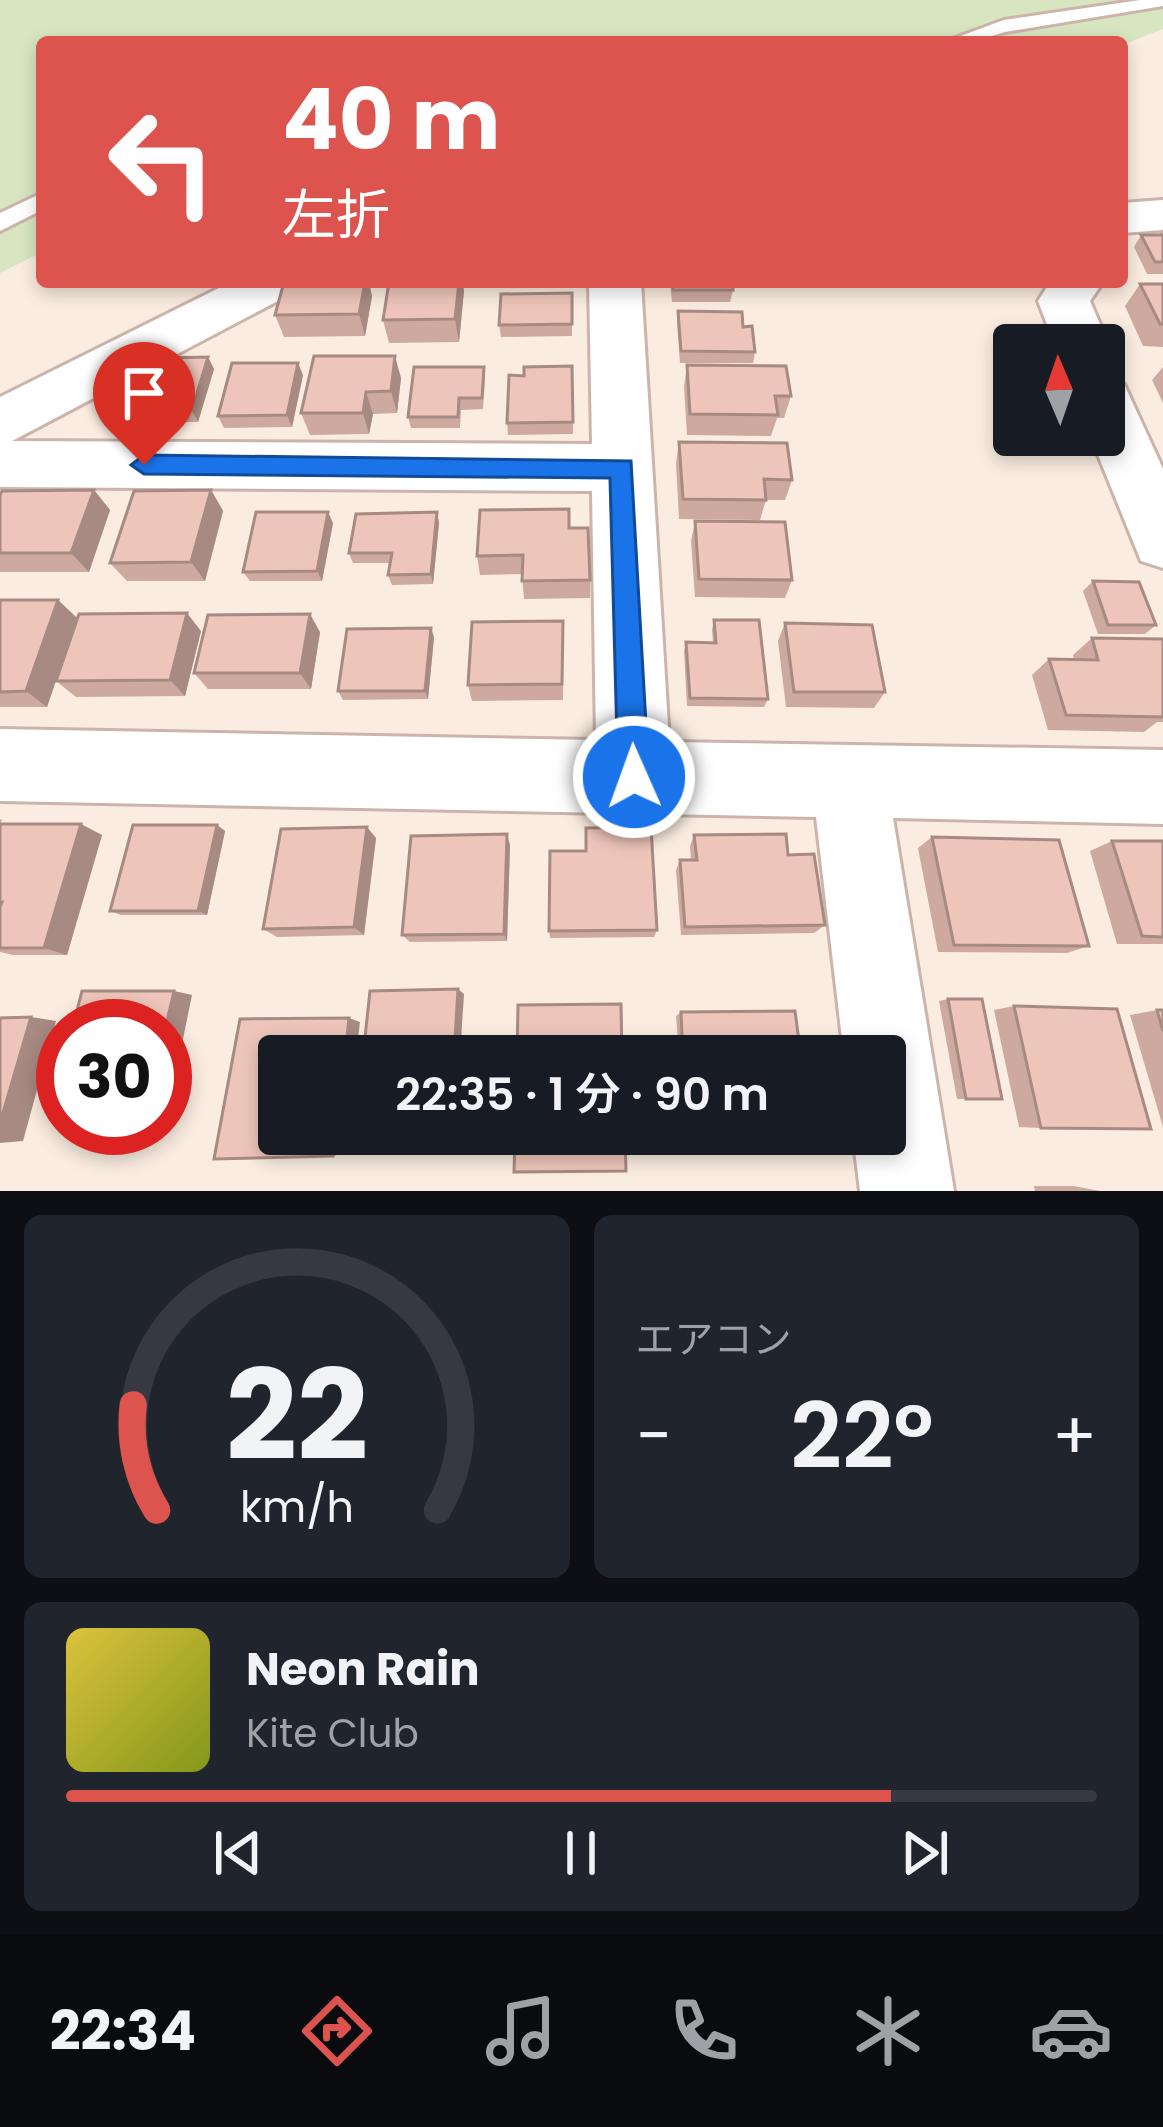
<!DOCTYPE html>
<html lang="ja">
<head>
<meta charset="utf-8">
<style>
  :root { --surface:#171b24; --page:#20242c; --text:#f1f3f6; --muted:#9ea1a6; --line:#363941; --accent:#dd534d }
  body { margin:0; font-family:Poppins,"Noto Sans JP",sans-serif; background:var(--page); color:var(--text); height:100vh; display:flex; flex-direction:column; font-size:45px; white-space:nowrap }
  * { box-sizing:border-box; margin:0 }
  p { font-size:39px; color:var(--muted) }
  .icon { flex:none; width:66px; height:66px; fill:none; stroke:currentColor; stroke-width:2; stroke-linecap:round; stroke-linejoin:round }
  .map { position:relative; height:1191px; overflow:hidden }
  .sheet { display:flex; flex-direction:column; gap:24px; padding:24px; background:#0d0f14; flex:1 }
  .sheet>* { flex:none }
  .banner { position:absolute; left:36px; top:36px; width:1092px; height:252px; border-radius:12px; box-shadow:0 6px 18px #0003; background:#dd534d; color:#fff; overflow:hidden }
  .needle { width:78px; rotate:358deg }
  .tools { position:absolute; left:993px; top:324px; display:grid; gap:24px }
  .tools a { display:grid; place-items:center; width:132px; height:132px; border-radius:12px; background:var(--surface); box-shadow:0 6px 18px #0003; font-size:60px }
  .speed { position:absolute; left:36px; top:999px; display:flex; gap:24px; font-size:60px; font-weight:700; text-align:center }
  .speed>* { display:grid; place-content:center; width:156px; height:156px; border-radius:50%; background:var(--surface); box-shadow:0 6px 18px #0003; line-height:1 }
  .speed .limit { border:18px solid #d22; background:#fff; color:#111 }
  .pin { position:absolute; display:grid; place-items:center; width:102px; height:102px; color:#fff; margin:-123px -51px; border-radius:50% 50% 50% 0; rotate:-45deg; box-shadow:0 0 12px #0007 }
  .pin .icon { rotate:45deg }
  .me { position:absolute; width:132px; margin:-66px; rotate:358deg; stroke-linejoin:round; filter:drop-shadow(0 0 9px #0008) }
  .turn { display:flex; align-items:center; gap:42px; height:252px; padding:0 48px; font-size:54px }
  .turn .icon { width:156px; height:156px; stroke-width:2.5 }
  .turn b { display:block; font-size:84px; line-height:102px }
  .big { font-size:90px; font-weight:600; line-height:1.1 }
  .sheet .tile { flex:1; display:flex; flex-direction:column; justify-content:center; gap:18px; min-width:0; padding:0 42px; border-radius:18px; background:var(--page) }
  .sheet .dial { align-items:center; gap:0 }
  .dial svg { height:312px; overflow:visible; fill:none; stroke:var(--line); stroke-width:7; stroke-linecap:round; text-anchor:middle }
  .dial text { fill:var(--text); stroke:none }
  .song { display:flex; align-items:center; gap:36px }
  .cover { width:144px; height:144px; border-radius:18px; background:linear-gradient(135deg,hsl(50 70% 55%),hsl(70 70% 35%)) }
  .played { height:12px; border-radius:6px; background:linear-gradient(90deg,var(--accent) 80%,var(--line) 80%) }
  .keys { display:flex; justify-content:space-around; direction:ltr }
  .heat { display:flex; justify-content:space-between; align-items:center; font-size:66px; direction:ltr }
  .sheet .tiles { flex:1; display:grid; gap:24px; grid-template-columns:1fr 1fr }
  .tile:last-child { grid-column:span 2 }
  .trip { position:absolute; left:258px; top:1035px; width:648px; height:120px; border-radius:12px; background:var(--surface); box-shadow:0 6px 18px #0003; font-weight:600; line-height:120px; text-align:center }
  .menu { display:flex; height:192px; justify-content:space-around; align-items:center; background:#090b0e; color:var(--muted) }
  .menu .icon { width:84px; height:84px }
  .menu .selected { color:var(--accent) }
  .menu b { font-size:54px; color:var(--text) }
  .map>svg:first-child { display:block }
  .green { fill:#d7e6c1 }
  .lines { fill:none; stroke-linecap:round; stroke-linejoin:round }
  .service-casing { stroke:#ccb4ab; stroke-width:6 }
  .minor-casing { stroke:#ccb4ab; stroke-width:6 }
  .service { fill:#fff; fill-rule:evenodd }
  .minor { fill:#fff; fill-rule:evenodd }
  .wall { fill:#cda9a0 }
  .shaded-wall { fill:#a78a82 }
  .building { fill:#eec5ba; stroke:#a78a82; stroke-width:3 }
  .route { fill:#1a73e8; stroke:#114b97; stroke-width:3 }
</style>
</head>
<body>
<div class="map">
<svg width="1163" height="1191" viewBox="0 0 1163 1191">
  <rect width="100%" height="100%" fill="#faece0"/>
  <path class="green" d="M0 0H1163V29L1122 45 42 42V252L0 273Z"/>
  <g class="lines">
    <defs>
      <g id="service">
        <path d="M1140 0H1163V6L1005 32 972 42H944L1004 20Z"/>
        <path d="M42 193V210L0 231V213Z"/>
      </g>
      <g id="minor">
        <path d="M1163 200V230L1122 233V203Z"/>
        <path d="M231 282H299L291 294 12 441 592 444 589 282H641L669 742 1163 750V824L893 818 954 1191H860L853 1134H885V1056H844L816 817 0 801V729L596 740 592 491 0 487V397Z"/>
        <path d="M1050 282H1103L1090 301 1109 345 1104 354V345H1055L1038 301Z"/>
        <path d="M1104 378 1124 384 1163 469V568L1141 561 1090 435H1104Z"/>
      </g>
    </defs>
    <use href="#service" class="service-casing"/>
    <use href="#minor" class="minor-casing"/>
    <use href="#service" class="service"/>
    <use href="#minor" class="minor"/>
  </g>
  <g class="wall">
    <path d="M1163 229V274H1147L1134 247 1141 235H1159Z"/>
    <path d="M670 282H732L733 290 730 302H672Z"/>
    <path d="M1140 284H1163V347L1143 346 1125 306Z"/>
    <path d="M464 291 459 342 389 343 383 320Z"/>
    <path d="M572 293V336L501 337 499 325Z"/>
    <path d="M372 296 365 336 284 337 275 315Z"/>
    <path d="M678 311 743 327 755 352 753 363H680L677 323Z"/>
    <path d="M208 357 214 369 198 422H150L146 416H128L120 405 154 378Z"/>
    <path d="M687 365 791 396 784 418H777L771 436 687 435 684 387Z"/>
    <path d="M572 366 573 434 508 435 507 423Z"/>
    <path d="M484 367 485 378 483 409 461 410 460 428H411L408 417Z"/>
    <path d="M1163 367V403L1152 380Z"/>
    <path d="M303 375 292 427 224 428 218 416Z"/>
    <path d="M401 378 397 413 373 414 369 434 310 435 301 413Z"/>
    <path d="M679 442 792 480 785 500H766L760 520 679 519 676 463Z"/>
    <path d="M94 490 110 510 89 572H0V495Z"/>
    <path d="M211 490 223 511 205 581H127L110 563Z"/>
    <path d="M437 512 439 523 433 584 392 585 388 575 390 563H353L349 553Z"/>
    <path d="M695 521 792 580 785 598 695 597 691 541Z"/>
    <path d="M333 523 322 581H250L243 572Z"/>
    <path d="M569 528 590 580V598L524 599 522 574 480 575 477 556Z"/>
    <path d="M1093 581 1156 625 1145 634H1098L1083 591Z"/>
    <path d="M0 600H58L77 618 47 707H0Z"/>
    <path d="M714 620 768 699 764 707 687 706 684 651 686 642 713 643 712 630Z"/>
    <path d="M785 623 885 692 874 708 786 707 778 641Z"/>
    <path d="M201 631 185 696 76 697 56 681Z"/>
    <path d="M320 632 311 689H208L194 673Z"/>
    <path d="M434 637 428 699 343 700 338 691Z"/>
    <path d="M563 638V700L472 701 468 685Z"/>
    <path d="M1092 638 1163 639V722H1157L1144 732 1048 730 1032 675 1049 659H1074L1073 655Z"/>
    <path d="M0 819 2 820 0 824 102 835 67 955H13L0 952Z"/>
    <path d="M217 825 225 831 207 915H121L110 911Z"/>
    <path d="M694 835 788 855 825 925 814 933 681 935 676 870 680 860H691L690 846Z"/>
    <path d="M932 837 1089 946 1067 953 938 952 918 848Z"/>
    <path d="M376 838 364 935 277 937 263 929Z"/>
    <path d="M1112 841H1163V944H1117L1090 851Z"/>
    <path d="M510 845 507 941 410 942 402 935Z"/>
    <path d="M657 930 654 937 550 938 549 931Z"/>
    <path d="M948 999 1002 1099H957L939 1001Z"/>
    <path d="M1014 1006 1041 1128 1019 1127 994 1010Z"/>
    <path d="M1157 1010H1163V1127L1130 1015Z"/>
    <path d="M681 1012 801 1056H679L676 1016Z"/>
    <path d="M1034 1186H1074L1100 1191H1035Z"/>
  </g>
  <g class="shaded-wall">
    <path d="M365 282H369L372 296 365 336 359 314Z"/>
    <path d="M459 282H463L464 291 459 342 455 319Z"/>
    <path d="M395 356 401 378 397 413 391 391Z"/>
    <path d="M208 357 214 369 198 422 192 410Z"/>
    <path d="M298 363 303 375 292 427 287 415Z"/>
    <path d="M366 392 373 414 369 434 363 413Z"/>
    <path d="M94 490 110 510 89 572 71 553Z"/>
    <path d="M211 490 223 511 205 581 191 562Z"/>
    <path d="M328 512 333 523 322 581 317 571Z"/>
    <path d="M437 512 439 523 433 584 431 574Z"/>
    <path d="M58 600 77 618 47 707 26 691Z"/>
    <path d="M187 613 201 631 185 696 170 680Z"/>
    <path d="M310 614 320 632 311 689 300 673Z"/>
    <path d="M431 628 434 637 428 699 425 691Z"/>
    <path d="M81 824 102 835 67 955 44 948Z"/>
    <path d="M217 825 225 831 207 915 198 911Z"/>
    <path d="M367 827 376 838 364 935 354 927Z"/>
    <path d="M507 834 510 845 507 941 504 934Z"/>
    <path d="M458 989 464 994 460 1056H454Z"/>
    <path d="M174 991 192 995 169 1107H165V1030Z"/>
    <path d="M31 1017 56 1021 23 1141 0 1143V1123Z"/>
    <path d="M349 1018 360 1022 356 1056H345Z"/>
    <path d="M336 1134H347L345 1153 333 1156Z"/>
    <path d="M449 1134H455V1147L448 1149Z"/>
  </g>
  <g class="building">
    <path d="M1141 235H1163V262H1155Z"/>
    <path d="M284 282H365L359 314 275 315Z"/>
    <path d="M389 282H459L455 319 383 320Z"/>
    <path d="M673 282H732L733 290H673Z"/>
    <path d="M1140 284H1163V324H1160Z"/>
    <path d="M572 293V324L499 325 501 294Z"/>
    <path d="M678 311 742 312 743 327 752 326 755 352 681 351Z"/>
    <path d="M314 356H395L391 391 366 392 363 413H301Z"/>
    <path d="M208 357 192 410 143 411 145 404 120 405 130 378H154L161 358Z"/>
    <path d="M232 363H298L287 415 218 416Z"/>
    <path d="M687 365 786 366 791 396H775L778 415 690 414Z"/>
    <path d="M572 366 573 422 507 423 509 375 524 376V367Z"/>
    <path d="M414 367H484L482 398H459L458 417H408Z"/>
    <path d="M679 442 787 443 792 480 764 479 766 500 683 499Z"/>
    <path d="M94 490 71 553H0V495L2 491Z"/>
    <path d="M211 490 191 562 110 563 134 491Z"/>
    <path d="M569 509V528H588L590 580 522 581 523 555 477 556 480 510Z"/>
    <path d="M256 512H328L317 571 243 572Z"/>
    <path d="M437 512 431 574 388 575 392 553H349L356 514Z"/>
    <path d="M695 521 785 522 792 580 699 579Z"/>
    <path d="M1093 581 1139 582 1156 625H1108Z"/>
    <path d="M0 600H58L26 691 0 692Z"/>
    <path d="M187 613 170 680 56 681 79 614Z"/>
    <path d="M310 614 300 673H194L208 615Z"/>
    <path d="M714 620H759L768 699 690 698 686 642 716 643Z"/>
    <path d="M563 621 562 684 468 685 472 622Z"/>
    <path d="M785 623 872 625 885 692H794Z"/>
    <path d="M431 628 425 691H338L347 629Z"/>
    <path d="M1092 638 1163 639V717L1066 715 1049 659 1098 660Z"/>
    <path d="M0 824H81L44 948H0V907L2 902H0Z"/>
    <path d="M133 825H217L198 911H110Z"/>
    <path d="M367 827 354 927 263 929 281 829Z"/>
    <path d="M651 827 657 930 549 931 550 851H586V828Z"/>
    <path d="M507 834 504 934 402 935 411 836Z"/>
    <path d="M786 834 788 855 814 854 825 925 685 927 680 860H697L694 835Z"/>
    <path d="M932 837 1059 840 1089 946 954 945Z"/>
    <path d="M1112 841H1163V937L1142 936Z"/>
    <path d="M458 989 454 1056H363L370 991Z"/>
    <path d="M82 991H174L165 1030V1026H73Z"/>
    <path d="M948 999H982L1002 1099H966Z"/>
    <path d="M621 1004 622 1056H517L518 1005Z"/>
    <path d="M1014 1006 1117 1009 1151 1129 1041 1128Z"/>
    <path d="M1157 1010H1163V1031Z"/>
    <path d="M795 1011 801 1056H683L681 1012Z"/>
    <path d="M31 1017 0 1123V1018Z"/>
    <path d="M349 1018 345 1056H279V1134H336L333 1156 214 1159 240 1019Z"/>
    <path d="M63 1061V1109H50Z"/>
    <path d="M354 1134H449L448 1149H352Z"/>
    <path d="M515 1134H625L626 1171 514 1172Z"/>
  </g>
  <path class="route" d="M144 455 631 461 649 777 645 788 634 792 623 788 618 777 610 478 144 474 131 465Z"/>
</svg>
<div class="tools">
<a><svg class="needle" viewBox="-14 -14 28 28"><path d="M0-13l5 13h-10z" fill="#e53935"/><path d="M0 13l5-13h-10z" fill="#9ea1a6"/></svg></a>
</div>
<div class="speed"><div class="limit">30</div></div>
<div class="pin" style="left:144px;top:465px;background:#d93025"><svg class="icon" aria-label="arrive" viewBox="0 0 24 24"><path d="M6 21V4h12l-3 4 3 4H6"/></svg></div>
<svg class="me" style="left:634px;top:777px" viewBox="-20 -20 40 40"><circle r="17" fill="#1a73e8" stroke="#fff" stroke-width="3"/><path d="M0-11L8 9 0 5-8 9z" fill="#fff"/></svg>
<div class="trip">22:35 · 1 分 · 90 m</div>
<div class="banner">
<div class="turn"><svg class="icon" aria-label="left" viewBox="0 0 24 24"><path d="M17 20v-9H6M10 6l-5 5 5 5"/></svg><div><b>40 m</b>左折</div></div>
</div>
</div>
<section class="sheet">
<div class="tiles">
<div class="tile dial"><svg viewBox="0 0 100 80">
<path d="M14 69A42 42 0 1 1 86 69"/>
<path d="M14 69A42 42 0 0 1 8 42" stroke="#dd534d"/>
<text x="50" y="56" font-size="32" font-weight="700">22</text>
<text x="50" y="72" font-size="11">km/h</text>
</svg></div>
<div class="tile"><p>エアコン</p>
<div class="heat"><a>−</a><b class="big">22°</b><a>+</a></div>
</div>
<div class="tile">
<div class="song"><i class="cover"></i><div><b>Neon Rain</b><p>Kite Club</p></div></div>
<div class="played"></div>
<div class="keys"><svg class="icon" aria-label="previous" viewBox="0 0 24 24"><path d="M18 5L8 12l10 7zM5 5v14"/></svg><svg class="icon" aria-label="pause" viewBox="0 0 24 24"><path d="M8 5v14M16 5v14"/></svg><svg class="icon" aria-label="next" viewBox="0 0 24 24"><path d="M6 5l10 7-10 7zM19 5v14"/></svg></div>
</div>
</div>
</section>
<nav class="menu">
<b>22:34</b>
<svg class="icon selected" aria-label="directions" viewBox="0 0 24 24"><path d="M12 3l9 9-9 9-9-9zM9 14v-3h6M13 9l2 2-2 2"/></svg>
<svg class="icon" aria-label="music" viewBox="0 0 24 24"><path d="M9 18V5l10-2v13"/><circle cx="6" cy="18" r="3"/><circle cx="16" cy="16" r="3"/></svg>
<svg class="icon" aria-label="phone" viewBox="0 0 24 24"><path d="M5 4h4l2 5-3 2q2 4 5 5l2-3 5 2v4C11 20 4 13 5 4z"/></svg>
<svg class="icon" aria-label="climate" viewBox="0 0 24 24"><path d="M12 3v18M4 7l16 10M4 17L20 7"/></svg>
<svg class="icon" aria-label="car" viewBox="0 0 24 24"><path d="M5 17H2v-5l4-1 3-4h7l3 4 3 1v5h-3M9 17h6M6 11h13"/><circle cx="7" cy="17" r="2"/><circle cx="17" cy="17" r="2"/></svg>
</nav>
</body>
</html>
